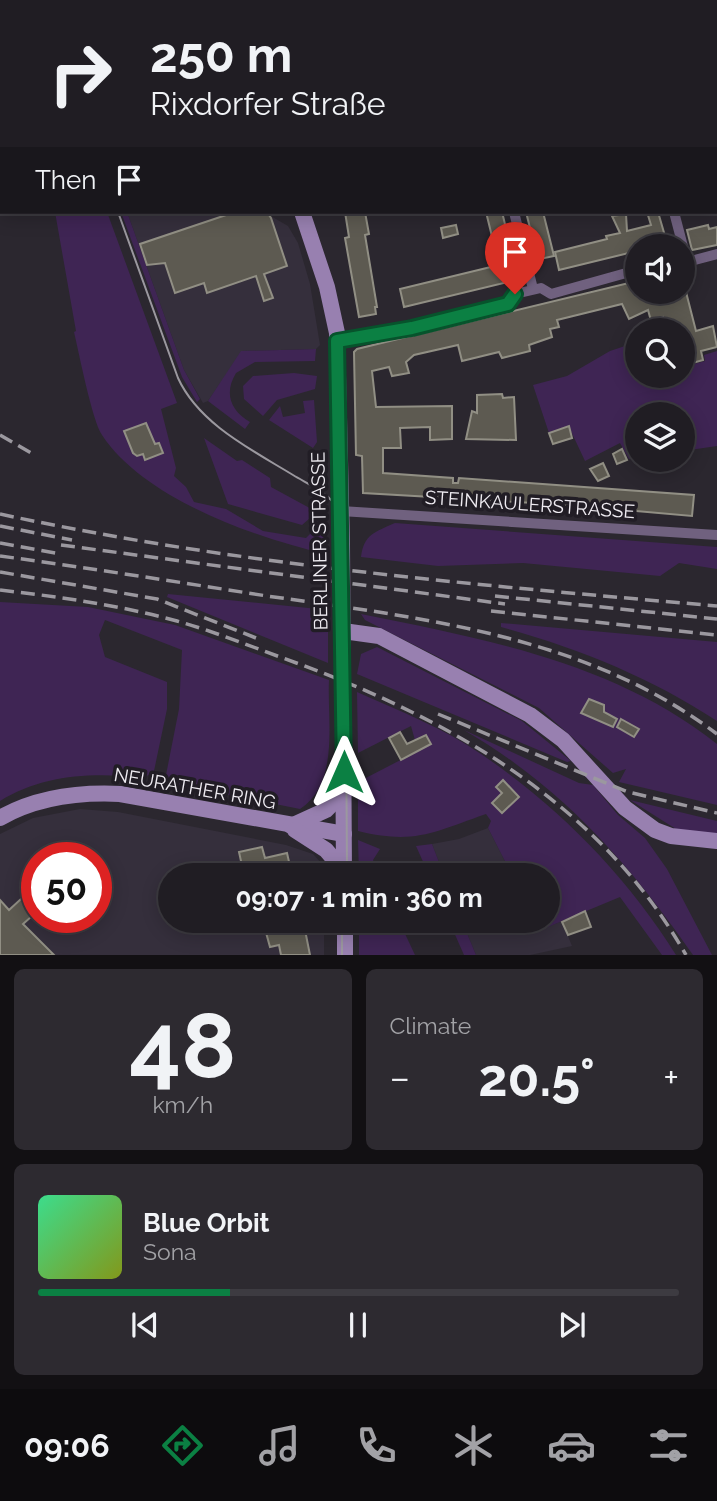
<!DOCTYPE html>
<html lang="en">
<head>
<meta charset="utf-8">
<style>
  :root { --surface:#201d23; --page:#2d2a30; --text:#f1f3f6; --muted:#a2a2a6; --line:#3d3b41; --accent:#0b8043 }
  body { margin:0; font-family:Raleway,sans-serif; background:var(--page); color:var(--text); height:100vh; display:flex; flex-direction:column; font-size:26px; white-space:nowrap }
  * { box-sizing:border-box; margin:0 }
  p { font-size:23px; color:var(--muted) }
  .icon { flex:none; width:38px; height:38px; fill:none; stroke:currentColor; stroke-width:2; stroke-linecap:round; stroke-linejoin:round }
  .map { position:relative; height:955px; overflow:hidden }
  .drawer { display:flex; flex-direction:column; gap:14px; padding:14px; background:#121013; flex:1 }
  .drawer>* { flex:none }
  .guide { position:absolute; left:0px; top:0px; width:718px; height:214px; box-shadow:0 4px 18px #0003,0 0 0 2px var(--line); background:#201d23; color:var(--text); overflow:hidden }
  .buttons { position:absolute; left:625px; top:234px; display:grid; gap:14px }
  .buttons a { display:grid; place-items:center; width:70px; height:70px; border-radius:50%; background:var(--surface); box-shadow:0 4px 18px #0003,0 0 0 2px var(--line); font-size:35px }
  .speed { position:absolute; left:21px; top:842px; display:flex; gap:14px; font-size:35px; font-weight:700; text-align:center }
  .speed>* { display:grid; place-content:center; width:91px; height:91px; border-radius:50%; background:var(--surface); box-shadow:0 4px 18px #0003,0 0 0 2px var(--line); line-height:1 }
  .speed .limit { border:10px solid #d22; background:#fff; color:#111 }
  .pin { position:absolute; display:grid; place-items:center; width:60px; height:60px; color:#fff; margin:-72px -30px; border-radius:50% 50% 50% 0; rotate:-45deg; box-shadow:0 0 7px #0007 }
  .pin .icon { rotate:45deg }
  .me { position:absolute; width:77px; margin:-38px; rotate:0deg; stroke-linejoin:round; filter:drop-shadow(0 0 5px #0008) }
  .turn { display:flex; align-items:center; gap:24px; height:147px; padding:0 35px; font-size:32px }
  .turn .icon { width:91px; height:91px; stroke-width:2.5 }
  .turn b { display:block; font-size:49px; line-height:60px }
  .then { display:flex; align-items:center; height:66px; padding:0 35px; background:#0003; gap:14px; font-size:26px }
  .big { font-size:52px; font-weight:700; line-height:1.1 }
  .drawer .card { flex:1; display:flex; flex-direction:column; justify-content:center; gap:10px; min-width:0; padding:0 24px; border-radius:10px; background:var(--page) }
  .drawer .dial { align-items:center; gap:0 }
  .dial b { font-size:91px; line-height:1 }
  .song { display:flex; align-items:center; gap:21px }
  .cover { width:84px; height:84px; border-radius:10px; background:linear-gradient(135deg,hsl(150 70% 55%),hsl(70 70% 35%)) }
  .played { height:7px; border-radius:4px; background:linear-gradient(90deg,var(--accent) 30%,var(--line) 30%) }
  .keys { display:flex; justify-content:space-around; direction:ltr }
  .heat { display:flex; justify-content:space-between; align-items:center; font-size:38px; direction:ltr }
  .drawer .tiles { flex:1; display:grid; gap:14px; grid-template-columns:1fr 1fr }
  .card:last-child { grid-column:span 2 }
  .trip { position:absolute; left:158px; top:863px; width:402px; height:70px; border-radius:35px; background:var(--surface); box-shadow:0 4px 18px #0003,0 0 0 2px var(--line); font-weight:700; line-height:70px; text-align:center }
  .tab-bar { display:flex; height:112px; justify-content:space-around; align-items:center; background:#0d0c0e; color:var(--muted) }
  .tab-bar .icon { width:49px; height:49px }
  .tab-bar .on { color:var(--accent) }
  .tab-bar b { font-size:32px; color:var(--text) }
  .map>svg:first-child { display:block }
  .built { fill:#352f3c; fill-rule:evenodd }
  .green { fill:#3f2554 }
  .building { fill:#5d5a51; stroke:#918f84; stroke-width:2 }
  .lines { fill:none; stroke-linecap:round; stroke-linejoin:round }
  .street { stroke:#70617f; stroke-width:10 }
  .secondary { stroke:#9880b0; stroke-width:16 }
  .tram { stroke:#9b989f; stroke-width:2 }
  .rail { stroke:#9b989f; stroke-width:3.5; stroke-dasharray:14 7; stroke-linecap:butt }
  .route-casing { stroke:#07532c; stroke-width:18 }
  .route { stroke:#0b8043; stroke-width:12 }
  .labels { text-anchor:middle; dominant-baseline:central; stroke-width:7; stroke-linejoin:round; paint-order:stroke }
  .street-label { font-size:19px; fill:#efecf2; stroke:#211d25 }
</style>
</head>
<body>
<div class="map">
<svg width="717" height="955" viewBox="0 0 717 955">
  <rect width="100%" height="100%" fill="#2b272f"/>
  <g class="built">
    <path d="M616 0H717V110L716 2Z"/>
    <path d="M127 212H264L288 226 298 243 310 284 320 345 316 349 242 351 208 401 203 403 184 370Z"/>
    <path d="M80 809 118 812 286 845 313 854 323 865 324 875H170V920L324 921V955H0V834L33 818ZM37 858H96V917H37Z"/>
    <path d="M488 828 512 875H444L432 844 459 839Z"/>
    <path d="M462 921H534L538 928 542 929 562 921 572 946 530 955H476Z"/>
  </g>
  <g class="green">
    <path d="M55 212H107L177 403 161 409 176 468 174 476 186 487 194 502 226 509 263 531 306 538 326 518V554C256 538 144 499 102 435 92 420 79 353 74 332L76 331Z"/>
    <path d="M121 212H127L184 370 200 399 197 402 182 377Z"/>
    <path d="M637 342V376H682L683 367 705 361 704 355 717 351V446L683 451 682 415H637V458L629 459 620 443 585 461 569 427 549 433 533 385 567 376 610 351Z"/>
    <path d="M316 349 315 361 255 362 236 373C224 393 230 410 250 422L245 429 208 401 241 351Z"/>
    <path d="M294 373 317 376 315 389 277 400 263 416 244 399 243 386 253 376Z"/>
    <path d="M314 400 317 442 313 448 269 420 280 406 283 417 305 413 303 401Z"/>
    <path d="M204 438 237 461 242 460 270 478 271 487 317 512 302 525 228 504Z"/>
    <path d="M395 523 717 547V569L679 563 660 576 523 563 438 566 361 557C364 534 375 532 395 523Z"/>
    <path d="M168 594 328 610V663L167 597Z"/>
    <path d="M0 602 88 607 175 625 329 680C327 721 340 783 300 809L169 783 165 780 179 709 182 650 105 620 99 635 105 657 167 682V709L154 771 144 778C95 772 43 774 0 801Z"/>
    <path d="M361 614C485 639 615 663 717 744V805L619 782 626 769 613 773 539 708 365 620Z"/>
    <path d="M501 623 717 642V721C650 677 578 648 501 627Z"/>
    <path d="M377 647 522 721 571 761 567 762 357 674 361 654Z"/>
    <path d="M357 692C399 711 444 728 481 754 558 806 627 876 676 955H662L620 897 543 929 538 928 534 921 548 920V875H512L488 828 491 821 486 814C434 832 415 845 358 831V782L418 751 411 726 358 753Z"/>
    <path d="M464 730 579 783 593 785 618 815 645 838 667 869 712 955H693C628 862 563 788 464 730Z"/>
    <path d="M630 800 717 821V835L676 829Z"/>
    <path d="M358 840 380 849 373 860 379 875H359Z"/>
    <path d="M432 844 444 875H429L416 846Z"/>
    <path d="M359 921H399L415 955H359Z"/>
    <path d="M449 921H462L476 955H464Z"/>
  </g>
  <g class="building">
    <path d="M235 212H267L271 218 287 266 264 274 273 298 264 301 256 276 207 293 204 283 175 293 165 263 147 265 140 244Z"/>
    <path d="M345 212H365L369 234 365 235 377 307H375L376 314 359 317 345 238 349 237Z"/>
    <path d="M486 212H502L518 277 516 280 404 307 400 289 499 265Z"/>
    <path d="M526 212H543L554 256 540 259 537 256Z"/>
    <path d="M647 212H658L667 243 637 247V251L559 270 555 252 607 239 606 236 620 233 612 216 626 214 627 231 651 225Z"/>
    <path d="M456 225 458 234 443 238 441 228Z"/>
    <path d="M708 225 709 229 717 227V245L692 250 687 230Z"/>
    <path d="M637 281V292H686L696 331 713 326 717 347 701 351 703 360 682 366V331H667L663 317 651 321 648 310 629 319 622 304 557 320 559 327 550 329 552 337 529 345 530 351 502 358 499 352 462 361 458 345 414 355 406 362 409 373 392 376 389 367 372 371 376 407 452 406V439L430 440V427L400 428 401 448H383V473L453 478V483H458L459 478 694 495 692 516 568 505 363 493 362 456 356 455 354 352 357 349Z"/>
    <path d="M502 394 503 398 514 397 516 440 466 439 472 411 477 413V395Z"/>
    <path d="M146 423 155 444 159 443 163 453 145 460 143 454 137 456 133 453 124 431Z"/>
    <path d="M569 426 572 438 553 444 549 433Z"/>
    <path d="M622 449 627 460 617 464 613 454Z"/>
    <path d="M603 463 609 476 598 481 590 469Z"/>
    <path d="M589 699 604 705V712L617 719 613 727 581 713Z"/>
    <path d="M621 719 639 729 634 737 617 727Z"/>
    <path d="M400 732 407 744 426 735 431 744 401 760 389 738Z"/>
    <path d="M503 780 519 797 502 813 492 803 502 793 496 787Z"/>
    <path d="M262 847 265 858 287 853 292 875H244L239 852Z"/>
    <path d="M22 898 32 916 23 924 54 955H0V900L9 910Z"/>
    <path d="M585 911 591 927 568 935 562 922Z"/>
    <path d="M258 920H303L310 955H281L279 945 270 947 265 929 260 930Z"/>
  </g>
  <g class="lines">
    <g class="street">
      <path d="M61 0 62 2"/>
      <path d="M232 0 233 2"/>
      <path d="M404 2 407 0"/>
      <path d="M716 115H717"/>
      <path d="M514 212 533 289"/>
      <path d="M674 212 686 258"/>
      <path d="M682 259 691 261 717 254"/>
      <path d="M337 341 412 328 508 304 515 294 541 288 551 294 637 270"/>
      <path d="M341 511 717 535"/>
    </g>
    <g class="secondary">
      <path d="M42 0 43 2"/>
      <path d="M302 212 327 287 337 333 342 544 344 875"/>
      <path d="M343 631 379 636 530 715 563 740 625 808 655 830 671 836 717 841"/>
      <path d="M0 818C37 797 78 792 120 794L344 834"/>
      <path d="M291 826 326 810 344 792"/>
      <path d="M295 830 326 850 344 871"/>
      <path d="M345 920V955"/>
    </g>
    <g class="tram">
      <path d="M28 0V2"/>
      <path d="M118 212 178 378C199 424 252 450 293 475 306 483 323 490 333 502 341 511 344 521 345 532L347 875"/>
      <path d="M342 920V955"/>
    </g>
    <g class="rail">
      <path d="M0 435 33 454"/>
      <path d="M0 514C236 565 477 585 717 606"/>
      <path d="M0 526 72 540"/>
      <path d="M0 543 61 554"/>
      <path d="M61 545 505 604"/>
      <path d="M0 556C89 568 178 582 267 596 423 618 587 636 717 734"/>
      <path d="M0 572 157 599 256 638"/>
      <path d="M0 590C60 597 119 605 177 621 219 633 260 650 302 665 457 723 601 806 686 955"/>
      <path d="M495 596 717 619"/>
      <path d="M491 611 717 635"/>
      <path d="M438 714 628 792 717 813"/>
    </g>
  </g>
  <g class="lines">
    <defs>
      <path id="route" d="M344 772 337 341 412 328 508 304 515 294"/>
    </defs>
    <use href="#route" class="route-casing"/>
    <use href="#route" class="route"/>
  </g>
  <g class="labels">
    <g class="street-label">
      <text transform="translate(530 504) rotate(4)">STEINKAULERSTRASSE</text>
      <text transform="translate(319 541) rotate(-91)">BERLINER STRASSE</text>
      <text transform="translate(195 788) rotate(10)">NEURATHER RING</text>
    </g>
  </g>
</svg>
<div class="buttons">
<a><svg class="icon" aria-label="sound" viewBox="0 0 24 24"><path d="M4 9h4l5-4v14l-5-4H4zM17 9q2 3 0 6"/></svg></a>
<a><svg class="icon" aria-label="search" viewBox="0 0 24 24"><circle cx="10" cy="10" r="6"/><path d="M15 15l6 6"/></svg></a>
<a><svg class="icon" aria-label="layers" viewBox="0 0 24 24"><path d="M12 4l9 5-9 5-9-5zM3 14l9 5 9-5"/></svg></a>
</div>
<div class="speed"><div class="limit">50</div></div>
<div class="pin" style="left:515px;top:294px;background:#d93025"><svg class="icon" aria-label="arrive" viewBox="0 0 24 24"><path d="M6 21V4h12l-3 4 3 4H6"/></svg></div>
<svg class="me" style="left:344px;top:772px" viewBox="-20 -20 40 40"><path d="M0-17L14 15 0 8-14 15z" fill="#0b8043" stroke="#fff" stroke-width="4"/></svg>
<div class="trip">09:07 · 1 min · 360 m</div>
<div class="guide">
<div class="turn"><svg class="icon" aria-label="right" viewBox="0 0 24 24"><path d="M7 20v-9h11M14 6l5 5-5 5"/></svg><div><b>250 m</b>Rixdorfer Straße</div></div>
<div class="then">Then<svg class="icon" aria-label="arrive" viewBox="0 0 24 24"><path d="M6 21V4h12l-3 4 3 4H6"/></svg></div>
</div>
</div>
<section class="drawer">
<div class="tiles">
<div class="card dial"><b>48</b><p>km/h</p></div>
<div class="card"><p>Climate</p>
<div class="heat"><a>−</a><b class="big">20.5°</b><a>+</a></div>
</div>
<div class="card">
<div class="song"><i class="cover"></i><div><b>Blue Orbit</b><p>Sona</p></div></div>
<div class="played"></div>
<div class="keys"><svg class="icon" aria-label="previous" viewBox="0 0 24 24"><path d="M18 5L8 12l10 7zM5 5v14"/></svg><svg class="icon" aria-label="pause" viewBox="0 0 24 24"><path d="M8 5v14M16 5v14"/></svg><svg class="icon" aria-label="next" viewBox="0 0 24 24"><path d="M6 5l10 7-10 7zM19 5v14"/></svg></div>
</div>
</div>
</section>
<nav class="tab-bar">
<b>09:06</b>
<svg class="icon on" aria-label="directions" viewBox="0 0 24 24"><path d="M12 3l9 9-9 9-9-9zM9 14v-3h6M13 9l2 2-2 2"/></svg>
<svg class="icon" aria-label="music" viewBox="0 0 24 24"><path d="M9 18V5l10-2v13"/><circle cx="6" cy="18" r="3"/><circle cx="16" cy="16" r="3"/></svg>
<svg class="icon" aria-label="phone" viewBox="0 0 24 24"><path d="M5 4h4l2 5-3 2q2 4 5 5l2-3 5 2v4C11 20 4 13 5 4z"/></svg>
<svg class="icon" aria-label="climate" viewBox="0 0 24 24"><path d="M12 3v18M4 7l16 10M4 17L20 7"/></svg>
<svg class="icon" aria-label="car" viewBox="0 0 24 24"><path d="M5 17H2v-5l4-1 3-4h7l3 4 3 1v5h-3M9 17h6M6 11h13"/><circle cx="7" cy="17" r="2"/><circle cx="17" cy="17" r="2"/></svg>
<svg class="icon" aria-label="filters" viewBox="0 0 24 24"><path d="M4 7h16M4 17h16"/><circle cx="9" cy="7" r="2"/><circle cx="15" cy="17" r="2"/></svg>
</nav>
</body>
</html>
